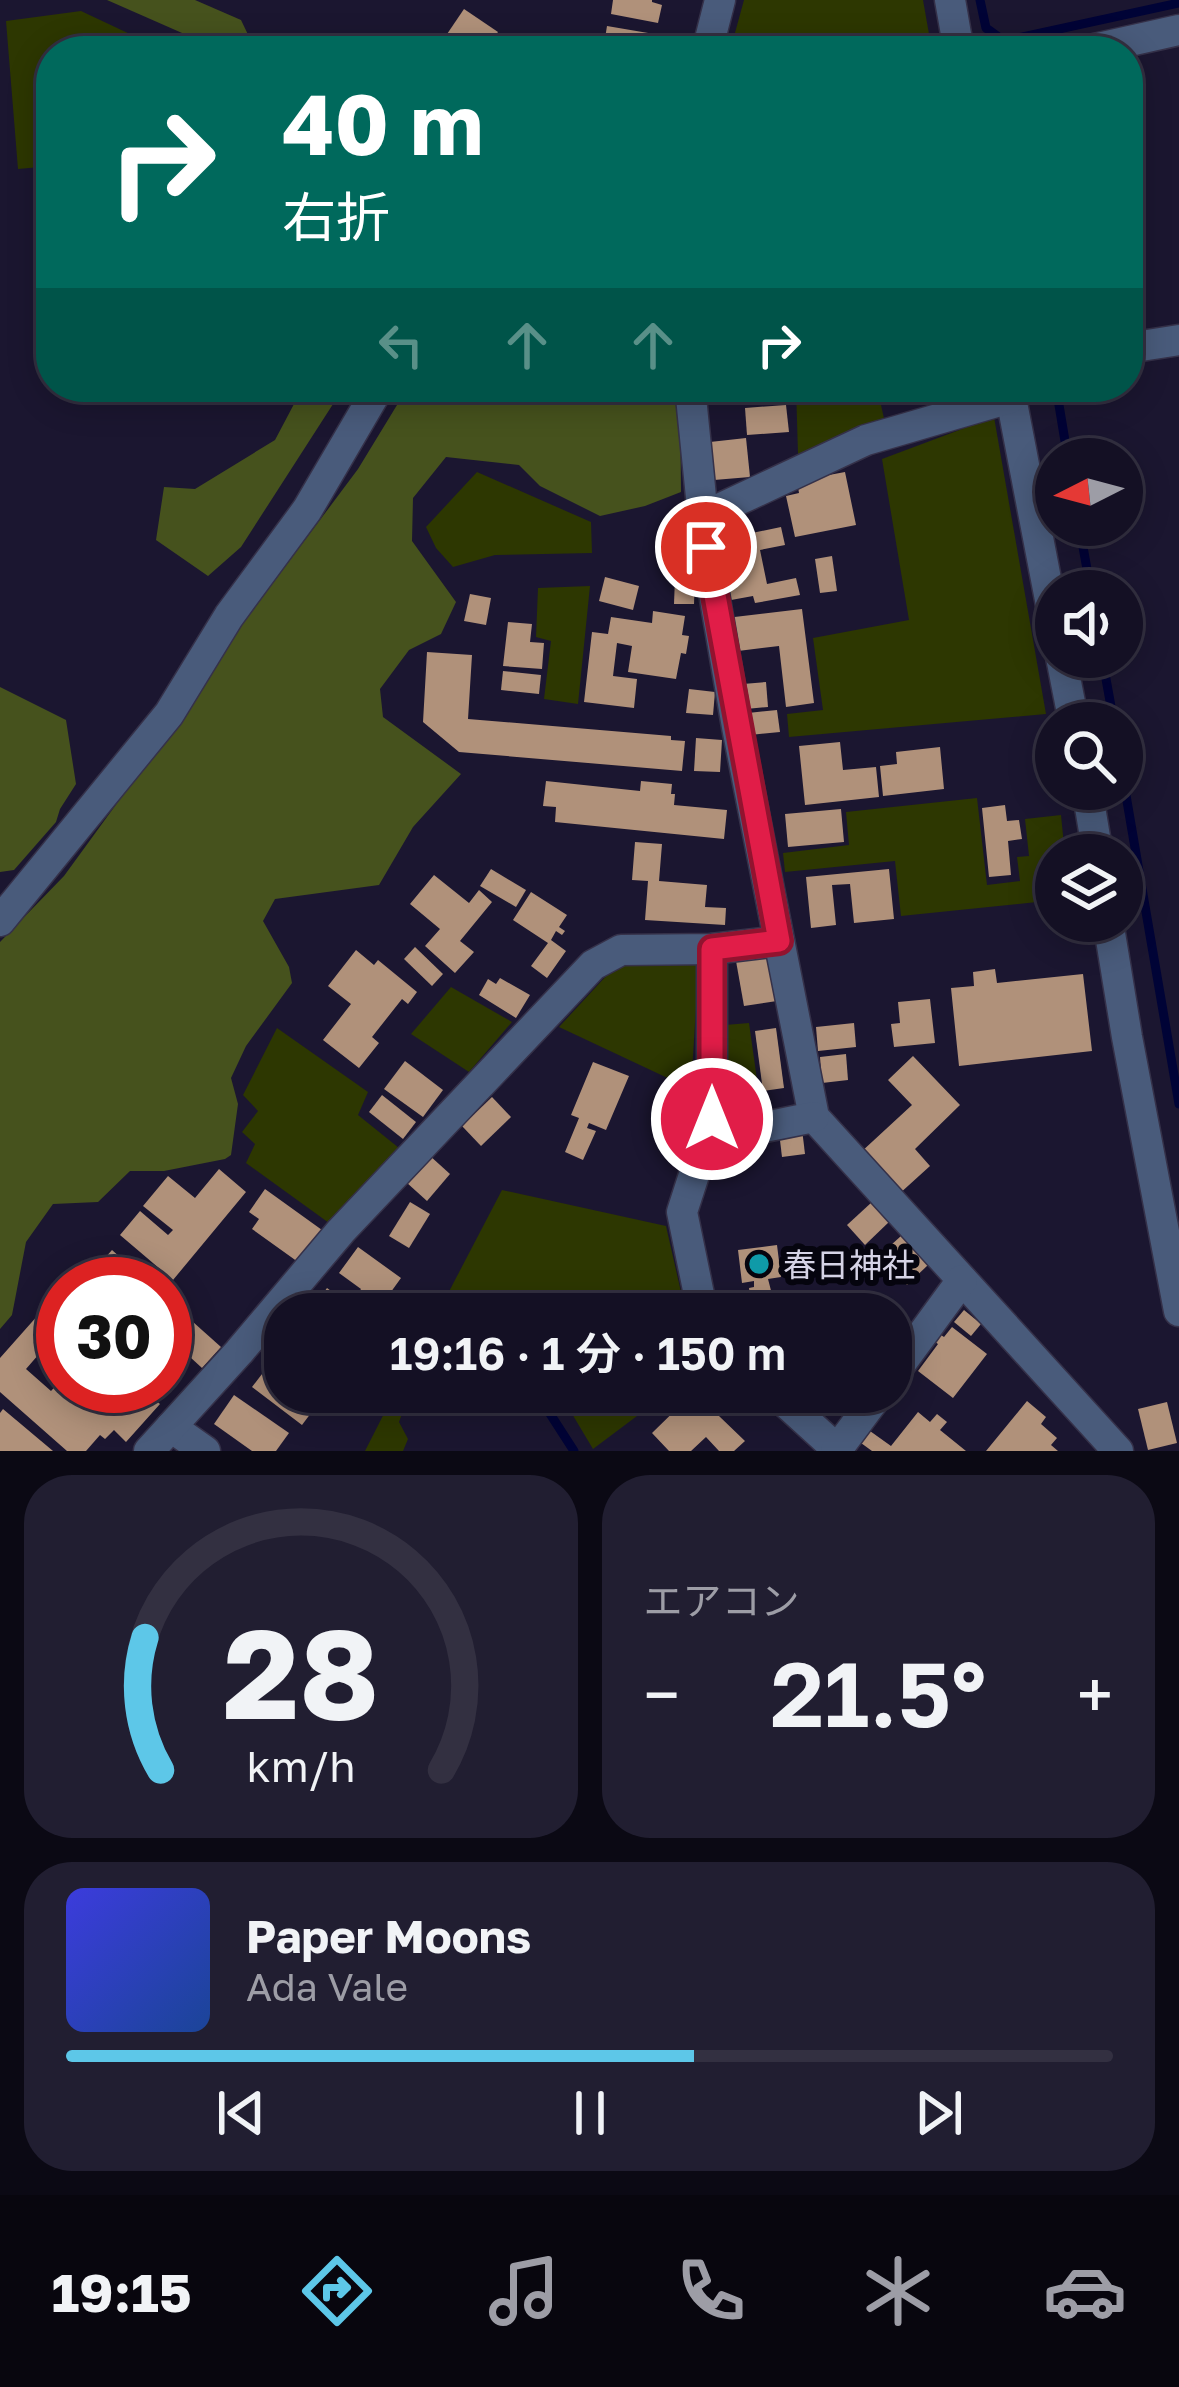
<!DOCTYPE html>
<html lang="ja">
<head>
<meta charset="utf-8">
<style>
  :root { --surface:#141024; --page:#211e31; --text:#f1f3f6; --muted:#9d9da6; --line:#333041; --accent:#5dc7e8 }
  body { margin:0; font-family:"Golos Text","Noto Sans JP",sans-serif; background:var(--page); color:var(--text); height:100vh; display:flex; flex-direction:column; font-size:45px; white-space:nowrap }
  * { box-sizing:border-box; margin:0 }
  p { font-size:39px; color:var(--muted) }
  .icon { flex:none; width:66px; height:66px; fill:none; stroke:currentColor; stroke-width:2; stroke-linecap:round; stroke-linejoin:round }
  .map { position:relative; height:1451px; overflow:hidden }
  .panel { display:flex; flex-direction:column; gap:24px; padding:24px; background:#0b0914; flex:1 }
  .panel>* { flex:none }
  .hud { position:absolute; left:36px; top:36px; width:1107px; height:366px; border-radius:48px; box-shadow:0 6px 30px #0003,0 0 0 3px var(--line); background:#00695c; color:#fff; overflow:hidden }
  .needle { width:78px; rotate:264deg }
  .buttons { position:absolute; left:1035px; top:438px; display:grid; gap:24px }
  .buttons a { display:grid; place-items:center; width:108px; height:108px; border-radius:50%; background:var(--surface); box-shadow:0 6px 30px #0003,0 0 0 3px var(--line); font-size:60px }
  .speed { position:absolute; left:36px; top:1257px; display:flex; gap:24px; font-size:60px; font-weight:700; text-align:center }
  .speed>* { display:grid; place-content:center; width:156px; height:156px; border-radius:50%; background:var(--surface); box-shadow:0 6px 30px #0003,0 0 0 3px var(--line); line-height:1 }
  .speed .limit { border:18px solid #d22; background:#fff; color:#111 }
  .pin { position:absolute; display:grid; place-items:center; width:102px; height:102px; color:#fff; margin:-51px; border:6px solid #fff; border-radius:50%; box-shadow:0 3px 12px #0007 }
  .me { position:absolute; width:132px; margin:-66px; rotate:0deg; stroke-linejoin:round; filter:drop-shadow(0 0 9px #0008) }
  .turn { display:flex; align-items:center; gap:42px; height:252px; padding:0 48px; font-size:54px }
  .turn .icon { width:156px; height:156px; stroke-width:2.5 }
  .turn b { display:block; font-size:84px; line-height:102px }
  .lanes { display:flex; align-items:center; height:114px; padding:0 48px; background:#0003; justify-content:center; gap:60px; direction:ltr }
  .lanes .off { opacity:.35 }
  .big { font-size:90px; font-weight:600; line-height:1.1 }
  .panel .card { flex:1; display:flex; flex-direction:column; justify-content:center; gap:18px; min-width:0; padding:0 42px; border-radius:48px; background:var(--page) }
  .panel .dial { align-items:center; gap:0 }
  .dial svg { height:312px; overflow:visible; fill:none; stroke:var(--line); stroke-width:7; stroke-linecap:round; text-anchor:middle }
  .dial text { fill:var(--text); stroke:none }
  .song { display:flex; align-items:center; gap:36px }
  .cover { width:144px; height:144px; border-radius:18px; background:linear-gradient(135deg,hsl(240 70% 55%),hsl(220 70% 35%)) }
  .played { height:12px; border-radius:6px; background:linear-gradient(90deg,var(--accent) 60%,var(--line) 60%) }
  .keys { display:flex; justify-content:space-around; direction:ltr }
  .heat { display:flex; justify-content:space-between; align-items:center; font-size:66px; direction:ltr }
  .panel .tiles { flex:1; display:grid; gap:24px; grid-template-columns:1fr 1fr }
  .card:last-child { grid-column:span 2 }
  .trip { position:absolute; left:264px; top:1293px; width:648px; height:120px; border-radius:48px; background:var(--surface); box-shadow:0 6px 30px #0003,0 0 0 3px var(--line); font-weight:600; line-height:120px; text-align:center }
  .menu { display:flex; height:192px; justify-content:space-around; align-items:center; background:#08060e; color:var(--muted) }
  .menu .icon { width:84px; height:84px }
  .menu .selected { color:var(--accent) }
  .menu b { font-size:54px; color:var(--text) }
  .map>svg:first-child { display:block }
  .green { fill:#2d3701 }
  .forest { fill:#46521d }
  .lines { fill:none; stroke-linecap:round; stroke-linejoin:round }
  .stream { stroke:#000336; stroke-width:9 }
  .building { fill:#b0917a }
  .minor-casing { stroke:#353149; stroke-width:33 }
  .minor { stroke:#495b7b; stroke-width:30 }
  .route-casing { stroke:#92132f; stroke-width:30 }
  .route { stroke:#e11d48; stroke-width:21 }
  .culture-dot { fill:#0f9aa8; stroke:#06050f; stroke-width:4.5 }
  .labels { text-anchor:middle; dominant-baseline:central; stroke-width:12; stroke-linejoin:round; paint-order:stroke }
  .poi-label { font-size:33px; fill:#d6d4e6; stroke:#06050f; text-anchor:start }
</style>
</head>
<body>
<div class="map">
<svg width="1179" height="1451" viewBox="0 0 1179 1451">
  <rect width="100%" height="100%" fill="#1b1630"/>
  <g class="green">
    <path d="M744 0H923L932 51H730Z"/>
    <path d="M81 11 166 51H51V166L18 169 6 21Z"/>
    <path d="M796 387H877L885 423 798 454Z"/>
    <path d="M994 417 1046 714 789 737 787 714 823 710 813 638 909 620 882 459Z"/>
    <path d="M477 472 591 522 592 553 495 555 453 567 436 548 426 527Z"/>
    <path d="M590 586 578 704 544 699 551 641 536 637 538 588Z"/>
    <path d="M977 798 987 885 1020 881 1017 857 1029 856 1025 819 1061 815 1065 855H1056V900L901 916 895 861 785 872 783 853 849 845 846 812Z"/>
    <path d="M699 958 691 1089 559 1027 608 974 623 965Z"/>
    <path d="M451 987 512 1022 469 1072 411 1034Z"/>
    <path d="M749 1023 762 1115 741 1119 725 1099V1025Z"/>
    <path d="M277 1028 368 1092 358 1115 399 1148 329 1223 246 1163 255 1144 242 1132 258 1111 243 1095Z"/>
    <path d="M502 1190 666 1226 686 1314H473L443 1303Z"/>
    <path d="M395 1392H410L399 1422 408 1439 403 1451H365Z"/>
    <path d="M559 1392H669L593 1449Z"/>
  </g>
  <g class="forest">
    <path d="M107 0H195L241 20 252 43 247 51H223Z"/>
    <path d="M303 387H344L241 547 208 576 156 540 164 487 195 489 275 440Z"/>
    <path d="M408 387H680L681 492 645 506 600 516 540 486 519 465 446 457 413 498 412 541 456 602 441 634 409 650 380 689 383 717 461 774 413 827 379 885 275 899 263 921 289 967 292 983 246 1046 231 1078 238 1104 231 1155 225 1159 164 1171H130L98 1202 53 1204 26 1242 12 1315 0 1329V942L64 876 147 762 219 655 358 469Z"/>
    <path d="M0 687 66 720 76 784 60 809 56 822 14 870 0 872Z"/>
  </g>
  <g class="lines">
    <g class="stream">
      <path d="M980 0 986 28 1004 41 1179 3"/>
      <path d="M1056 387 1068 459"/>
      <path d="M1079 525 1091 591"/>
      <path d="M1102 657 1114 723"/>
      <path d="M1122 772 1179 1104"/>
      <path d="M536 1392 574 1451"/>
    </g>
  </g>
  <g class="building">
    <path d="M613 0H652V2L662 5 658 23 611 14Z"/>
    <path d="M464 9 498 32 484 51H460L443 40Z"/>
    <path d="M607 26 654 34 651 51H603Z"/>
    <path d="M706 387H748L749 400 707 404Z"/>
    <path d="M786 405 789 432 747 435 745 408Z"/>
    <path d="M746 438 750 477 714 480 710 442Z"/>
    <path d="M845 472 856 525 795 537 786 496 799 493 797 481Z"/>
    <path d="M781 527 785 545 760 550 767 584 796 578 800 595 755 603 753 596 731 600 718 540Z"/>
    <path d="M687 531 690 545 679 547 676 533Z"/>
    <path d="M832 556 837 591 820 593 815 559Z"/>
    <path d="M605 577 639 586 633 610 599 601Z"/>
    <path d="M675 578H695L694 604H674Z"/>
    <path d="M470 594 491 598 486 625 464 621Z"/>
    <path d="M802 609 814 703 786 707 779 646 730 652 726 618Z"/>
    <path d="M653 611 685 616 682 635 689 636 686 654 681 653 676 679 628 672 632 646 617 643 613 676 637 679 634 708 584 702 592 632 608 634 611 617 652 623Z"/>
    <path d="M508 622 532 624 530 642 544 643 542 669 503 666Z"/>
    <path d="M427 652 472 655 468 719 671 736V740L685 741 682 771 459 752 423 722Z"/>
    <path d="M503 671 541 675 539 694 501 690Z"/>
    <path d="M766 682 768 707 746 709 743 684Z"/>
    <path d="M689 689 715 692 713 715 686 713Z"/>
    <path d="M777 710 780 732 750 735 748 713Z"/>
    <path d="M696 738 722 740 720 772 694 771Z"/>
    <path d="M840 742 843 770 876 767 879 797 805 805 799 746Z"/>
    <path d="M940 747 944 789 883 796 880 766 897 764 896 752Z"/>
    <path d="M546 781 640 791 641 781 672 784 671 794H675L674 805 727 810 724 839 555 822 556 807 543 806Z"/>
    <path d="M1005 805 1007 821 1019 820 1022 839 1008 841 1011 875 989 877 982 808Z"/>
    <path d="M841 809 844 842 788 847 785 814Z"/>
    <path d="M635 842 662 844 659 881 707 885 705 907 726 908 725 925 645 920 648 881 632 880Z"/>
    <path d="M491 869 526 890 516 907 480 886Z"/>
    <path d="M889 869 894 919 854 923 850 884 832 885 836 925 811 928 806 877Z"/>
    <path d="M434 875 469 903 479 890 492 902 460 941 474 952 455 973 425 946 440 929 410 904Z"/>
    <path d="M531 892 567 915 559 927 565 931 562 935 556 931 551 940 566 951 547 978 531 966 548 943 513 920Z"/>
    <path d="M415 947 443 974 432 986 404 959Z"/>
    <path d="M356 950 374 965 378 960 417 992 408 1004 402 999 372 1037 379 1043 359 1068 323 1040 351 1004 328 986Z"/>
    <path d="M770 956 777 1001 744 1006 736 961Z"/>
    <path d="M995 969 997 983 1083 974 1092 1051 959 1066 951 988 974 986 973 972Z"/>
    <path d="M500 978 530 995 516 1018 479 995 488 979 496 984Z"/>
    <path d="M930 999 935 1043 894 1047 891 1024 900 1023 898 1002Z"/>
    <path d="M854 1023 856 1047 818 1051 816 1027Z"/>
    <path d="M776 1028 784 1088 763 1091 755 1031Z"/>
    <path d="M846 1054 848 1080 822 1083 820 1057Z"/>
    <path d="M913 1056 960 1105 915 1149 930 1166 898 1195 860 1153 912 1105 888 1080Z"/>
    <path d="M405 1061 443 1090 423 1117 384 1089Z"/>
    <path d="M593 1062 629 1076 606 1130 589 1123 587 1128 596 1131 583 1160 565 1152 579 1118 571 1115Z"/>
    <path d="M382 1095 416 1122 403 1139 369 1112Z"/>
    <path d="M492 1097 511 1117 481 1146 462 1126Z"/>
    <path d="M802 1129 805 1154 782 1157 779 1132Z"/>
    <path d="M429 1155 450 1174 427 1201 406 1182Z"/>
    <path d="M219 1169 246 1192 173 1280 120 1235 140 1211 168 1235 173 1230 143 1206 168 1176 195 1198Z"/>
    <path d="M265 1189 322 1230 298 1262 252 1229 259 1219 249 1212Z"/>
    <path d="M410 1202 430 1214 409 1248 389 1236Z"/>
    <path d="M872 1202 890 1221 865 1245 847 1225Z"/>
    <path d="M901 1236 928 1265 907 1285 880 1255Z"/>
    <path d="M777 1245 781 1277 768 1279 774 1302 751 1304 749 1288 754 1287V1281L742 1283 738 1250Z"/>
    <path d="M358 1247 401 1278 375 1314H308L327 1288 350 1305 361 1289 339 1273Z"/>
    <path d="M112 1250 141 1276 150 1284H82Z"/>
    <path d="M800 1254 804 1279 789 1282 785 1256Z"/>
    <path d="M165 1297 221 1347 202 1368 165 1334Z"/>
    <path d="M964 1310 981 1324 971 1336 954 1322Z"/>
    <path d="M39 1314 59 1331 26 1369 51 1391 63 1378V1386H139L160 1404 126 1442 114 1430 105 1439 100 1435 86 1451H67L0 1392V1358Z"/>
    <path d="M952 1327 987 1354 953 1398 918 1371 938 1344 935 1342 941 1335 944 1337Z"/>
    <path d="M278 1353 285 1358V1392H316L323 1397 302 1425 252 1387Z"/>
    <path d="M694 1392 745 1441 734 1451H719L706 1437 691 1451H669L652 1433Z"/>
    <path d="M809 1392H830L815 1409 803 1398Z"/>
    <path d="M234 1395 289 1433 276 1451H252L214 1424Z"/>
    <path d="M1027 1401 1046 1417 1041 1424 1057 1438 1051 1445 1058 1451H986Z"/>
    <path d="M1167 1402 1177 1443 1148 1450 1138 1409Z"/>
    <path d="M3 1409 53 1451H0V1413Z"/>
    <path d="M918 1412 930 1422 937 1414 947 1422 940 1430 966 1451H872L861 1443 870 1431 891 1446Z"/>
  </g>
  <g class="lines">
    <defs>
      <g id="minor">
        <path d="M950 0 959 51"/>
        <path d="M707 51 720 0"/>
        <path d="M1085 51 1179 30"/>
        <path d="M1128 348 1179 340"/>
        <path d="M690 387 706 547 737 727 814 1117 1118 1451"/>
        <path d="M1009 387 1056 631"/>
        <path d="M702 517 866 440 1010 398"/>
        <path d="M1061 657 1074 723"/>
        <path d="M1087 789 1098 855"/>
        <path d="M0 921 169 714 229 616 307 510 379 387"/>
        <path d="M1108 921 1127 1037 1179 1311"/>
        <path d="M712 1119 729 1130 740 1132 814 1117"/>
        <path d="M703 1314 682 1212 712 1119V949"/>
        <path d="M891 1377 962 1280"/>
        <path d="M774 1392 839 1451"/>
        <path d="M171 1427 205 1451"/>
        <path d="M149 1451 239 1352 341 1231 593 965 621 950 712 949 779 941"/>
        <path d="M836 1451 880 1392"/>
      </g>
    </defs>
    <use href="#minor" class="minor-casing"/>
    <use href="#minor" class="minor"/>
  </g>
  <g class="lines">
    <defs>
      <path id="route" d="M706 547 779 941 712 949V1119"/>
    </defs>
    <use href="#route" class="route-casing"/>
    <use href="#route" class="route"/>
  </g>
  <circle class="culture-dot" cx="759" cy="1264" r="12"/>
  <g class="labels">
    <g class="poi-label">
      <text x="783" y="1264">春日神社</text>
    </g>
  </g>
</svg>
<div class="buttons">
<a><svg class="needle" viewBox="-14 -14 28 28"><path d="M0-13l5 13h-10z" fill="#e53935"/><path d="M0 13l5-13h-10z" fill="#9d9da6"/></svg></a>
<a><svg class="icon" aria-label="sound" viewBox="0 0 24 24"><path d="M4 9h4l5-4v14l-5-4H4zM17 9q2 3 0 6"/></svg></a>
<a><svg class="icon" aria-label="search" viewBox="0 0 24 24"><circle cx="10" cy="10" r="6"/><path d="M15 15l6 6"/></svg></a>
<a><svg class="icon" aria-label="layers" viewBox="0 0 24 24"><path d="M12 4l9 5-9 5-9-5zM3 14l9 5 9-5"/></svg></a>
</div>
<div class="speed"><div class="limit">30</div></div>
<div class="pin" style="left:706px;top:547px;background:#d93025"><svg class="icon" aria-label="arrive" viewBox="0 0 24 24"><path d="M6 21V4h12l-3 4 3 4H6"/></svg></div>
<svg class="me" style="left:712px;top:1119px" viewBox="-20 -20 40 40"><circle r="17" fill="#e11d48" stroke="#fff" stroke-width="3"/><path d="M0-11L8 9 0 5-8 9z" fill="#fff"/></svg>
<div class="trip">19:16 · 1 分 · 150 m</div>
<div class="hud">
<div class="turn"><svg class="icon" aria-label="right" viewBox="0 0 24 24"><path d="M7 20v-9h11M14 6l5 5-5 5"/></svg><div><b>40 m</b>右折</div></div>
<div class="lanes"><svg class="icon off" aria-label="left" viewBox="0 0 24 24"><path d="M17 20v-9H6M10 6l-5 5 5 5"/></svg><svg class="icon off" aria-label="ahead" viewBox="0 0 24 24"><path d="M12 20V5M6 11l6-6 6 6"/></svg><svg class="icon off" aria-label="ahead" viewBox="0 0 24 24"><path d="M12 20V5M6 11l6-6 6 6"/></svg><svg class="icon" aria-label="right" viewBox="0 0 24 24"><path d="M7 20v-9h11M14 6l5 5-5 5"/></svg></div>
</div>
</div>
<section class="panel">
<div class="tiles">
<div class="card dial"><svg viewBox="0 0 100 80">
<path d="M14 69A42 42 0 1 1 86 69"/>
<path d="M14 69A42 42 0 0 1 10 35" stroke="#5dc7e8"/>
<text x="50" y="56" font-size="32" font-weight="700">28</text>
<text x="50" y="72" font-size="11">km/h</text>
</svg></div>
<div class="card"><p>エアコン</p>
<div class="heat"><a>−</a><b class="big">21.5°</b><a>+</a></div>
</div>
<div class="card">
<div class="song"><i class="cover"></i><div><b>Paper Moons</b><p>Ada Vale</p></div></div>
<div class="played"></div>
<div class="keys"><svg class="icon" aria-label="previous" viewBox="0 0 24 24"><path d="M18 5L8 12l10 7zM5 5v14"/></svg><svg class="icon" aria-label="pause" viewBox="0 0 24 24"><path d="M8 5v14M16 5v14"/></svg><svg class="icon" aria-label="next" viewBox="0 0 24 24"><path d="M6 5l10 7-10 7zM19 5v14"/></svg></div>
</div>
</div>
</section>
<nav class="menu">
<b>19:15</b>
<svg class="icon selected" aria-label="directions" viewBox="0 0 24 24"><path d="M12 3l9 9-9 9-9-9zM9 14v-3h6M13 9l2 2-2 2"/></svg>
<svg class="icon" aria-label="music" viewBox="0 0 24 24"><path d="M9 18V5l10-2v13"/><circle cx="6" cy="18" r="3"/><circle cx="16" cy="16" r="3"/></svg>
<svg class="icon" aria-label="phone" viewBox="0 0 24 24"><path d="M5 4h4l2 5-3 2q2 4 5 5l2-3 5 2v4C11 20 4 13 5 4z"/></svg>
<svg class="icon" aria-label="climate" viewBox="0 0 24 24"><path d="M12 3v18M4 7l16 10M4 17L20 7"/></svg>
<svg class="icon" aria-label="car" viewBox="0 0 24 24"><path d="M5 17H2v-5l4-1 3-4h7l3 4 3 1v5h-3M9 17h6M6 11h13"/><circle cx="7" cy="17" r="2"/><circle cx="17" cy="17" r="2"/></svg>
</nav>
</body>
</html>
